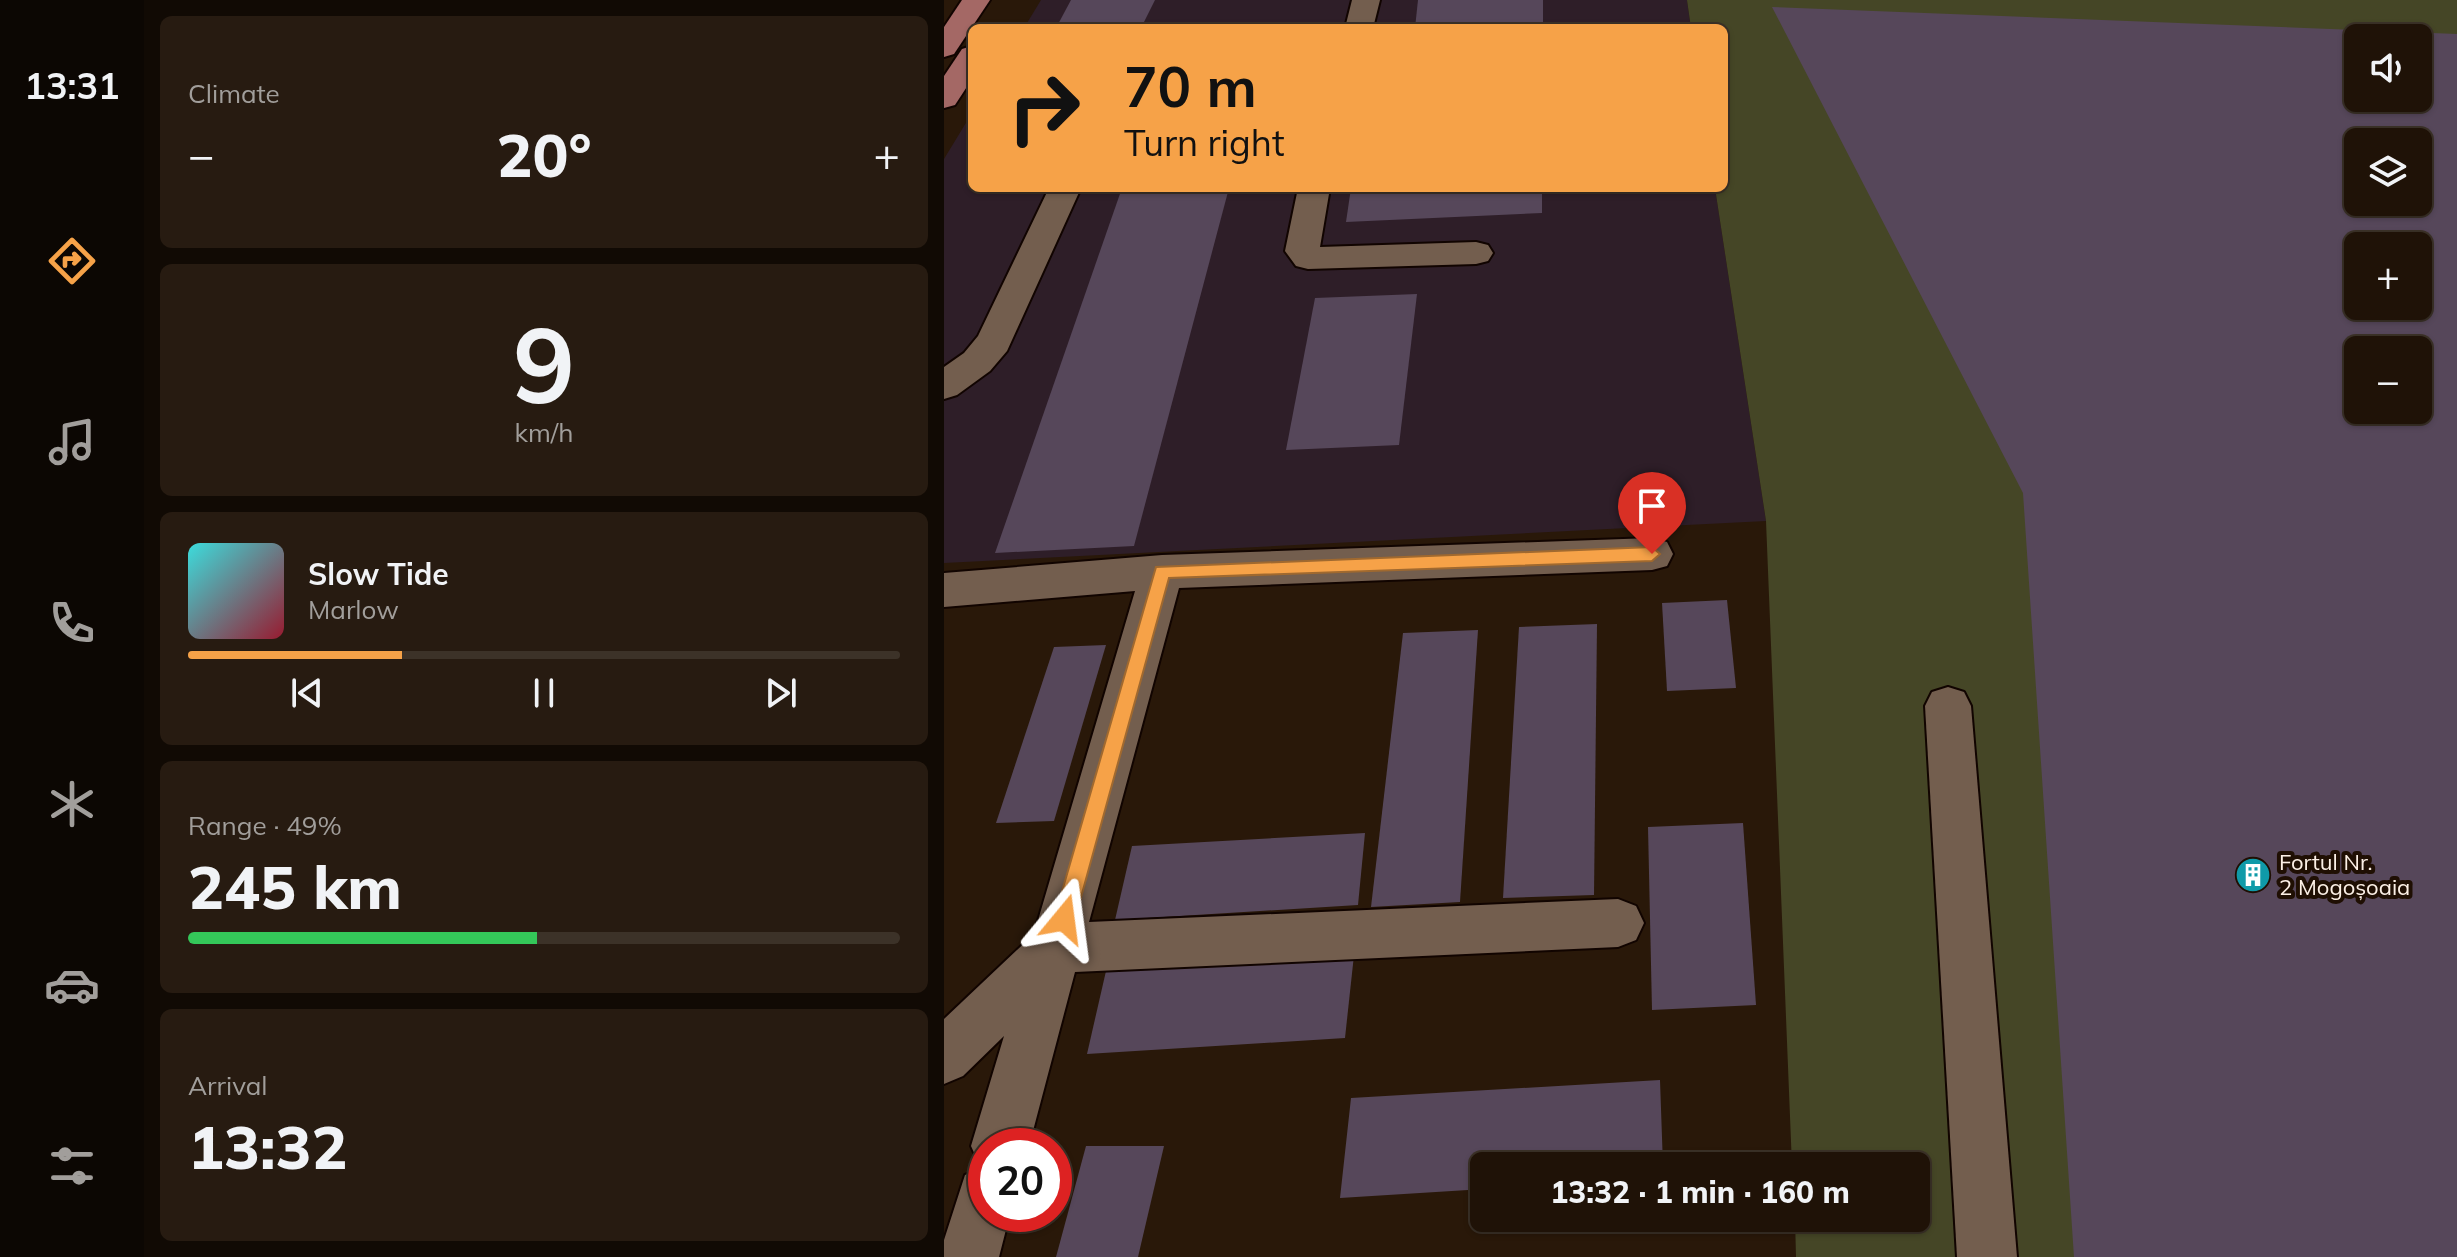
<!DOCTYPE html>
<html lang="en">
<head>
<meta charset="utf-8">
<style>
  :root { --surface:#1f1207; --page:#271b11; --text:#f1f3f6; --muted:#a19e9b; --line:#3c3228; --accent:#f6a248 }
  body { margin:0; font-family:Mulish,sans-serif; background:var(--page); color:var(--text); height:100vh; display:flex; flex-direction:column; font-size:30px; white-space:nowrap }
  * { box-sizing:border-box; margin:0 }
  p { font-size:26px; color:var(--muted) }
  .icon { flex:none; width:44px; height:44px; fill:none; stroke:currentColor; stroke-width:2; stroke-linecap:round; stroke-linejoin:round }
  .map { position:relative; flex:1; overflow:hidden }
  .sheet { display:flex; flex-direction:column; gap:16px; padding:16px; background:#110a04; width:800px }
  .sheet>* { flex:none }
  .guide { position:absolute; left:24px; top:24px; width:760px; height:168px; border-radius:12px; box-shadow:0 2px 6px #0004,0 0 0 2px var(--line); background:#f6a248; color:#111; overflow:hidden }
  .fabs { position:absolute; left:1400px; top:24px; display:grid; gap:16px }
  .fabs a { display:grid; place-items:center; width:88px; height:88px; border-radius:12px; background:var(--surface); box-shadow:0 2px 6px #0004,0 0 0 2px var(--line); font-size:40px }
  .speed { position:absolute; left:24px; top:1128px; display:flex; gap:16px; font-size:40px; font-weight:700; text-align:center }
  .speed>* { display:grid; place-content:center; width:104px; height:104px; border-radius:50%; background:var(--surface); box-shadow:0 2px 6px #0004,0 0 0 2px var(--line); line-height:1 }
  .speed .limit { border:12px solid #d22; background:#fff; color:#111 }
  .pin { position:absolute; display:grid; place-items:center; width:68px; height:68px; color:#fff; margin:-82px -34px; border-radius:50% 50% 50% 0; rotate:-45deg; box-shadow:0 0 8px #0007 }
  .pin .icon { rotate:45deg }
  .me { position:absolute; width:88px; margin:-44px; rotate:16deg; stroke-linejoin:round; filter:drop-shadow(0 0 6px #0008) }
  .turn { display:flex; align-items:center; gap:28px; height:168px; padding:0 24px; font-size:36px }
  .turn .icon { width:104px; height:104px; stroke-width:2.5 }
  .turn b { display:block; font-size:56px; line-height:68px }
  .big { font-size:60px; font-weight:800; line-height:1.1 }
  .sheet .card { flex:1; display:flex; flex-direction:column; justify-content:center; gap:12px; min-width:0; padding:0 28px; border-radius:12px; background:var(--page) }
  .sheet .dial { align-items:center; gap:0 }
  .dial b { font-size:104px; line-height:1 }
  .song { display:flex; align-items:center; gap:24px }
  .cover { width:96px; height:96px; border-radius:12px; background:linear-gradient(135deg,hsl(180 70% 55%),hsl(350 70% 35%)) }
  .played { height:8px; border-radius:4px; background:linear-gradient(90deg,var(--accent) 30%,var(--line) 30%) }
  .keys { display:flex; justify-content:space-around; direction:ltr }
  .heat { display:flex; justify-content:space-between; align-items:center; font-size:44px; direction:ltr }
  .charge { height:12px; border-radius:6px; background:linear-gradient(90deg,#34c759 49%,var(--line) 0) }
  .trip { position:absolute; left:526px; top:1152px; width:460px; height:80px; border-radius:12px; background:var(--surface); box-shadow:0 2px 6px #0004,0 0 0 2px var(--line); font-weight:800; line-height:80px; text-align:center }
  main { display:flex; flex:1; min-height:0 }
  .tab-bar { display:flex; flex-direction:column; width:144px; justify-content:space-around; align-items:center; background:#0c0703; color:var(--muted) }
  .tab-bar .icon { width:56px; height:56px }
  .tab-bar .on { color:var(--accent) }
  .tab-bar b { font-size:36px; color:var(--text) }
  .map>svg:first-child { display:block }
  .industrial { fill:#2e1e28 }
  .green { fill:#454626; fill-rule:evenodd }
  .building { fill:#56475a; fill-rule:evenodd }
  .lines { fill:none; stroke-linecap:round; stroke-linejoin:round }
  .minor-casing { stroke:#110400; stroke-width:4 }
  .major-casing { stroke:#110400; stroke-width:4 }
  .minor { fill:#735e4e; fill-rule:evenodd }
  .major { fill:#a46865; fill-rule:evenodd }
  .route { fill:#f6a248; stroke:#a0692f; stroke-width:2 }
  .labels { text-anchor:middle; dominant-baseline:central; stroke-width:8; stroke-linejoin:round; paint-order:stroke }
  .poi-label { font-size:22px; fill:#fcf0e6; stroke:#1f0f03; text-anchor:start }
</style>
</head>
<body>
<main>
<nav class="tab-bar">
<b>13:31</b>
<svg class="icon on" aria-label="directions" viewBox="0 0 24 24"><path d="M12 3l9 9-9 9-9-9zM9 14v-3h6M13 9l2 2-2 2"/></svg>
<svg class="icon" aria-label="music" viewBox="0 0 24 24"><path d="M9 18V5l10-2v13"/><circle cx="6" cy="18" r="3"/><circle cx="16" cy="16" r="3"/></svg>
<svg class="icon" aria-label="phone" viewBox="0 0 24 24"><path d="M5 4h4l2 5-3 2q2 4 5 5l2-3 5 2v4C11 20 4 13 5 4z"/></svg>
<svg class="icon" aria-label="climate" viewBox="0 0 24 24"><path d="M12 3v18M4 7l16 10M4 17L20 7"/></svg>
<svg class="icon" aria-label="car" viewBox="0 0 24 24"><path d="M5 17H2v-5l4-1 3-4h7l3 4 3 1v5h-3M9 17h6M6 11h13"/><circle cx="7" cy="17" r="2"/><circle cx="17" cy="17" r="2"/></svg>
<svg class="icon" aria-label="filters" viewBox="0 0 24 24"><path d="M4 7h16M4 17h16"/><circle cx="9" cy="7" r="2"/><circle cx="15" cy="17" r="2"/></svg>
</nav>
<section class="sheet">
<div class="card"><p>Climate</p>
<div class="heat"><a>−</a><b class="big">20°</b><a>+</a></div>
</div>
<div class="card dial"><b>9</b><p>km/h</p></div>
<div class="card">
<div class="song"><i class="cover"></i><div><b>Slow Tide</b><p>Marlow</p></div></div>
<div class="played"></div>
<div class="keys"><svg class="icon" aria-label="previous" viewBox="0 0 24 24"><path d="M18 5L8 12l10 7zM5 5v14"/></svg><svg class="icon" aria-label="pause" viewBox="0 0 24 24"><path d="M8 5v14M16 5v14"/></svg><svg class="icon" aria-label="next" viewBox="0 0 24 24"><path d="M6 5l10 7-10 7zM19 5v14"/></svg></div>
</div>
<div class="card"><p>Range · 49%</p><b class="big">245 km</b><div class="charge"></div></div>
<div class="card"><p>Arrival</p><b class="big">13:32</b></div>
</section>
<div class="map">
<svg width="1513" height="1257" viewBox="0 0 1513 1257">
  <rect width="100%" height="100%" fill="#291809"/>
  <g class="industrial">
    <path d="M97 0H743L747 28H80Z"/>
    <path d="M28 113V188H771L822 521 0 563V159Z"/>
  </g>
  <path class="green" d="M743 0H1513V1257H852L851 1218H972V1166H848L822 521 771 188H780V28H747ZM1414 38H1474V98H1414ZM1414 142H1474V202H1414ZM1414 246H1474V306H1414ZM1414 350H1474V410H1414Z"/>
  <g class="building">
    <path d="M127 0H211L197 28H112Z"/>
    <path d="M474 0H599V28H471Z"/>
    <path d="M828 7 1513 34V1257H1130L1079 493ZM1414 38H1474V98H1414ZM1414 142H1474V202H1414ZM1414 246H1474V306H1414ZM1414 350H1474V410H1414Z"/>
    <path d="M178 188H285L190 546 51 553Z"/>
    <path d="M407 188H598V213L402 222Z"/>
    <path d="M473 294 455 445 342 450 371 298Z"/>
    <path d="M783 600 792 688 723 691 718 603Z"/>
    <path d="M653 624 650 895 559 898 575 627Z"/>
    <path d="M534 630 516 902 427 907 459 633Z"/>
    <path d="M162 645 110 821 52 823 110 647Z"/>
    <path d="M799 823 812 1005 708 1010 704 827Z"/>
    <path d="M421 833 414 905 171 920 188 846Z"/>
    <path d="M410 955 401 1038 143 1054 162 971Z"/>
    <path d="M716 1080 719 1166H540V1189L396 1198 407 1098Z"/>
    <path d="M142 1146H220L194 1257H112Z"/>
  </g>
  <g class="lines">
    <defs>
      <g id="minor">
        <path d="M408 0H436L429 28H401Z"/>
        <path d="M105 188H137L63 351 46 371 13 395 0 399V367L20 353 34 336Z"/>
        <path d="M354 188H386L376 247 532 242 544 245 549 253 544 261 532 264 364 269 352 266 341 251Z"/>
        <path d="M708 538 723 542 729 554 723 566 708 570 235 588 145 922 674 899 692 906 700 923 692 940 674 947 131 972 85 1146H42V1214H66L55 1257H0V1240L21 1175 40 1168 36 1166 27 1146 60 1036 19 1076 0 1084V1019L90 934 191 591 0 607V573L218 555Z"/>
        <path d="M1004 687 1020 692 1027 706 1073 1257H1013L981 706 988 692Z"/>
      </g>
      <g id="major">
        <path d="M18 0H46L10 54 0 57V27Z"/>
        <path d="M28 46V79L11 105 0 108V76L18 49Z"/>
      </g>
    </defs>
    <use href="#minor" class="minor-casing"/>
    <use href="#major" class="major-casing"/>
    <use href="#minor" class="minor"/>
    <use href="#major" class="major"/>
  </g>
  <path class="route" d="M708 547 716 554 708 561 225 578 131 919 128 926 120 929 113 926 110 919 212 567Z"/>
  <defs>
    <symbol id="building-disc" viewBox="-11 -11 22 22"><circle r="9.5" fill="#0f9aa8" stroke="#1f0f03"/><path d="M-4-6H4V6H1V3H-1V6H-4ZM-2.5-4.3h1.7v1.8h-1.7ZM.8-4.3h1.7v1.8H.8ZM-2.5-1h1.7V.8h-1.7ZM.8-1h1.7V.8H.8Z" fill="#fff"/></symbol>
  </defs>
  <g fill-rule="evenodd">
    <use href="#building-disc" x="1289" y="855" width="40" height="40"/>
  </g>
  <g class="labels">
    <g class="poi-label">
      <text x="1335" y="862">Fortul Nr.<tspan x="1335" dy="25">2 Mogoșoaia</tspan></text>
    </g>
  </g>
</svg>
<div class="fabs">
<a><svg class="icon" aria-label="sound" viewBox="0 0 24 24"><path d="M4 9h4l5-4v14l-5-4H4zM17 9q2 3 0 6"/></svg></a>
<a><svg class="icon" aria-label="layers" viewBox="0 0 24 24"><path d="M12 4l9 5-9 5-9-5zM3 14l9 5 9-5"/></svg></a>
<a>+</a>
<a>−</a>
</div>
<div class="speed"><div class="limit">20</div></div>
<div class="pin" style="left:708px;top:554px;background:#d93025"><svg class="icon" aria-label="arrive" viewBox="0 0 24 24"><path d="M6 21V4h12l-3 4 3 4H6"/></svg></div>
<svg class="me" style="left:120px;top:919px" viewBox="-20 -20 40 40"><path d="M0-17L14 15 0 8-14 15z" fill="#f6a248" stroke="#fff" stroke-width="4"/></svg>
<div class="trip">13:32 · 1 min · 160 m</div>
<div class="guide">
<div class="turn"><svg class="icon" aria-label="right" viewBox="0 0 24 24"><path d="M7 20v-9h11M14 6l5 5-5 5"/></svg><div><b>70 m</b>Turn right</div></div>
</div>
</div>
</main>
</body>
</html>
